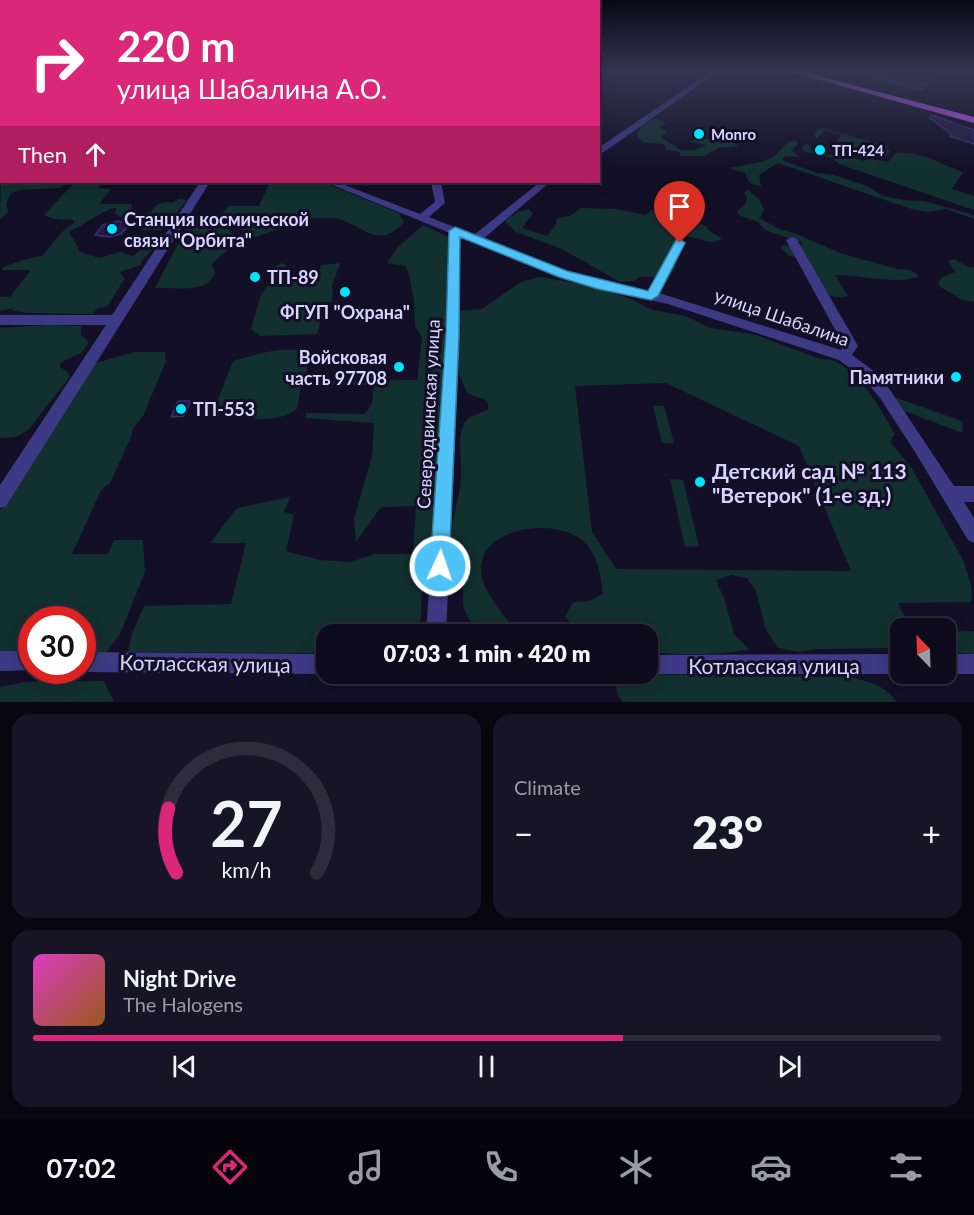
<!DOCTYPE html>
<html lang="en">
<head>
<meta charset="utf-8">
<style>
  :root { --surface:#0e0b1c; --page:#171425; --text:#f1f3f6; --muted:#9b9ba3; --line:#2e2b3b; --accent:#db2777 }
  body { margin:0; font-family:Lato,sans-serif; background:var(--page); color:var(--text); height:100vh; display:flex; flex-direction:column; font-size:22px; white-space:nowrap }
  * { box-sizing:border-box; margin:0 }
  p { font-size:20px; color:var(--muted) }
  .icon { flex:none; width:33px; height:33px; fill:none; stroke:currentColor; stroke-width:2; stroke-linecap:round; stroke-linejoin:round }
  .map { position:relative; height:702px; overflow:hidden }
  .sheet { display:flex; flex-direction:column; gap:12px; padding:12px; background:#08060f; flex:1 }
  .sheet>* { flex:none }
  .banner { position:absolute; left:0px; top:0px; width:600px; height:183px; box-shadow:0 3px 15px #0003,0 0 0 2px var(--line); background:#db2777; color:#fff; overflow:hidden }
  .needle { width:39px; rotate:337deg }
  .buttons { position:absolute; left:890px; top:618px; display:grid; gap:12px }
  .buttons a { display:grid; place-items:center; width:66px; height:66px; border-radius:12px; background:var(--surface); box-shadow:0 3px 15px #0003,0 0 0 2px var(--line); font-size:30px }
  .speed { position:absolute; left:18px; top:606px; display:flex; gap:12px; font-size:30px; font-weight:700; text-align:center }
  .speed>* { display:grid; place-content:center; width:78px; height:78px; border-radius:50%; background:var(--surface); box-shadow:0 3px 15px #0003,0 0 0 2px var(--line); line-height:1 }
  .speed .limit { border:9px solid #d22; background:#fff; color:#111 }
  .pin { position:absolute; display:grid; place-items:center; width:51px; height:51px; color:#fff; margin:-62px -26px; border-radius:50% 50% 50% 0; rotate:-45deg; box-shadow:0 0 6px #0007 }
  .pin .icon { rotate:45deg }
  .me { position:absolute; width:66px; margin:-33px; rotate:3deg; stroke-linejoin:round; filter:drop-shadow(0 0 4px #0008) }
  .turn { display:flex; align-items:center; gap:21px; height:126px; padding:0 18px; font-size:27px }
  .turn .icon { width:78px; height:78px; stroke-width:2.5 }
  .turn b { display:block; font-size:42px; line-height:51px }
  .then { display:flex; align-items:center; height:57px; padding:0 18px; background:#0003; gap:12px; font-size:22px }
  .big { font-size:45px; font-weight:800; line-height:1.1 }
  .sheet .tile { flex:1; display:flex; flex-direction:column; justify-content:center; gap:9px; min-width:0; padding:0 21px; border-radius:18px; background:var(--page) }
  .sheet .dial { align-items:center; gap:0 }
  .dial svg { height:156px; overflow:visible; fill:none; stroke:var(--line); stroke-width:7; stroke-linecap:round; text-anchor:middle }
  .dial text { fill:var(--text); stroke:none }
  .song { display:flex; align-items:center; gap:18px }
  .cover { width:72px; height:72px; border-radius:9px; background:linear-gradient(135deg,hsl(310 70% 55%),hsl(30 70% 35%)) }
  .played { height:6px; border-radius:3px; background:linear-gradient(90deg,var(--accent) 65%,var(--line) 65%) }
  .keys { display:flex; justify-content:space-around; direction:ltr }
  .heat { display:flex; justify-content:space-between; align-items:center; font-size:33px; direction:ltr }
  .sheet .tiles { flex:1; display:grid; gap:12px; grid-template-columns:1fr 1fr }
  .tile:last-child { grid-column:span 2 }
  .trip { position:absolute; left:316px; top:624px; width:342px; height:60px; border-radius:18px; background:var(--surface); box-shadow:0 3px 15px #0003,0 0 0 2px var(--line); font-weight:800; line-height:60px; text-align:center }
  .tabs { display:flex; height:96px; justify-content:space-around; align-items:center; background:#06040b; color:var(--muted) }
  .tabs .icon { width:42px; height:42px }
  .tabs .selected { color:var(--accent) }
  .tabs b { font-size:27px; color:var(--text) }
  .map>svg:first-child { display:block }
  .green { fill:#12302f; fill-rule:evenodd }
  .building { fill:#241b47; stroke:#3b2d73; stroke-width:1.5 }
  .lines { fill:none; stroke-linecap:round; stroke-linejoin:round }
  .minor { fill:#3d3a85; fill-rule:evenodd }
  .major { fill:#c25bff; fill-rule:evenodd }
  .route { fill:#4fc3f7; stroke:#337fa1; stroke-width:1.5 }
  .poi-dot { fill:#00e5ff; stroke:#130f26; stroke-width:2 }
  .labels { text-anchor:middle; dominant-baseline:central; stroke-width:6; stroke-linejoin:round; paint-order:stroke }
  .far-poi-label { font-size:15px; font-weight:bold; fill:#d9d4ff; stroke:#130f26; text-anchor:start }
  .poi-label { font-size:18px; font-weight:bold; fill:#d9d4ff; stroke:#130f26; text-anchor:start }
  .street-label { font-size:18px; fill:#d9d4ff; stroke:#130f26 }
  .near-poi-label { font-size:21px; font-weight:bold; fill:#d9d4ff; stroke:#130f26; text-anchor:start }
  .near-street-label { font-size:21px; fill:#d9d4ff; stroke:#130f26 }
</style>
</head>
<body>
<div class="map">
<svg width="974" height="702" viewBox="0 0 974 702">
  <rect width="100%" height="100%" fill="#130f26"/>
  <g class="green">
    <path d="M656 118 667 124 659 127 667 132 661 137 681 150H694L707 145 690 142C699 136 733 139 739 146L719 148 704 156H681L678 151 666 150 664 144 643 142 638 138 637 134 641 126Z"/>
    <path d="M821 128 888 146 886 149 890 151 885 158H877L836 143 842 135 825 130 816 139 814 134Z"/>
    <path d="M796 140 798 144 792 150 799 157 786 156 782 159 784 161 817 173 834 175 867 186 883 196 903 200 924 201 974 215V219L946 209 929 212 911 209 778 163 759 175 761 186C751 186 748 182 745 173L728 168C738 166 765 163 774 156 781 151 785 141 796 140Z"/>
    <path d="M806 144 811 146 809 149 829 155 835 152 863 161 871 159 888 162 896 153C919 150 942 165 963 172L952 189 974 196V210L839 164 832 158 804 151 801 148Z"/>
    <path d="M1 173 2 182H66L61 188 20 190 11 193 6 204 8 212 0 220Z"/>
    <path d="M75 182H103L97 188 111 189 99 204H131L133 212 131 215 121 217 115 214 116 208C107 207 83 227 69 231L80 252 99 258 120 252 133 256 144 247 145 238 152 237 158 244 142 260 141 265 119 272 125 278 107 307 98 308 92 314 27 313 11 310 13 308 0 311V297H10L31 270H2V268C8 264 36 256 42 256L63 231 74 223V220L54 219 44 215Z"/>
    <path d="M270 182H322L399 213 404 222C378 250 368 228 339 219 333 217 323 218 316 218 293 220 271 233 249 239L235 220 229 221V229L235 239C233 250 219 255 212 264L215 273C206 295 175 287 155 288L192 217C206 215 221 220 228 206H259Z"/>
    <path d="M748 190 759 199 764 210 760 218 779 229 794 233 840 253 897 269 910 270 918 275V277C895 285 859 274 835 275L848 296C823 303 807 277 799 258 788 257 788 254 780 247L784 245 800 247 803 243 765 230 758 222 738 215V210L745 205 747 198 744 192Z"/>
    <path d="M179 199 187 200 163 230H142L135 227 133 221 141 215 151 212C156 205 162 200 172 203Z"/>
    <path d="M581 208 615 209 646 215 651 210 707 226 708 230 722 239C708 248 694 233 679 237L674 248 665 258 676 266 666 283 662 277H641L634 281 620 282 560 248 516 232 506 223V220L518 212 529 209 533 214 522 228 547 236 556 224 557 218 570 216Z"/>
    <path d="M423 225 451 238 448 367 435 572 422 575 421 619 411 634H327V653L128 652 132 633 144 606 231 604 246 543H210L237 508 290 497 284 512 294 515 286 551 320 560 350 562 375 554H413L416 506 381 507 356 542 354 519 372 456 374 423 305 418 306 413 365 414 372 404 374 385H301L297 409C275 426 238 417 213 412L233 361C255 355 288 343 310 354L306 373 309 381 417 380 422 337 415 326 414 302 409 274 405 266 387 263 397 248Z"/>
    <path d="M954 259 968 267H974V302L963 300 940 287 938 283 942 277 955 272 948 261Z"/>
    <path d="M281 263 287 265 282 281H316L321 265 340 263 332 286 333 296 330 307 321 320 317 334 260 336 251 329 260 297 269 283 273 268Z"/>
    <path d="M541 277 590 286 631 299 652 310 686 316 707 327 756 335 820 359C853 356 881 410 895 434L890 442 911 467 963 560C967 573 974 588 971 602L898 603 910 628H900V648L817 649 799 652 778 648 766 630 756 591 747 578 732 575 716 580 724 598 734 634 749 649C730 654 663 658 648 649V634C624 634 603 629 579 631L565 617 573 602 589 601 603 594C601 576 598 556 585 543 562 518 491 524 482 561 477 584 496 605 509 622L489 624 470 621C460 602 464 606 463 586 462 569 451 555 451 537 452 517 460 497 461 477 462 461 457 442 463 426 467 415 480 414 489 409L487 401 467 393 459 374 458 364 461 328 459 311 482 309 521 282ZM666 383 799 446 851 571 616 569 592 532 575 386Z"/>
    <path d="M48 325 81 326V335L89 342 81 353 60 363V367L69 373V378L29 429 17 437 0 438V328Z"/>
    <path d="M134 352H165L166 361 143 416 133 428 131 437 110 483 101 490 72 554H108L114 540H143L145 572 120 634 106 653 83 658 82 620H32L31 655 0 651V511L92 364Z"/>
    <path d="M891 396 962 421 963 433 904 411Z"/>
    <path d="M653 406H664L674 443H662Z"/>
    <path d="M670 479 683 480 699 546 685 547Z"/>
    <path d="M974 631V654L945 652V632Z"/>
    <path d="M628 674 852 677C874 685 881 682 897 702H622L617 693 616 684Z"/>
    <path d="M104 681 114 702H0V687L24 682Z"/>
  </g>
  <g class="building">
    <path d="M867 72H937L922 89 899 85 900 84 866 75Z"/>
    <path d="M932 115 974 130V144L950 136 951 134 930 118Z"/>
    <path d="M119 221 129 225 121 234 109 237 95 235 103 225Z"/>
    <path d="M178 401H191L184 416 171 417Z"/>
  </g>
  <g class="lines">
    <g class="minor">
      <path d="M605 72H614L598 80V75Z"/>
      <path d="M710 72H718L598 156V148Z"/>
      <path d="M2 161V167L0 168V162Z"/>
      <path d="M200 182H210L6 506 0 508V485L106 325H0V315H112Z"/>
      <path d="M325 182H337L420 214 435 202 431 182H441L445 203 429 217 474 235 540 182H550L483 239 567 271 599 281 648 291 676 241H684L686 243 659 293 841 350 844 346 786 240 792 237 796 238 858 346 852 355 874 371 890 390 954 486H974V502H964L974 518V543L968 540 915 452 880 398 864 379 839 360 668 304 598 289 559 277 460 237V333L446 634H426L446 333 450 233Z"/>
      <path d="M0 651H32V670H34L0 671Z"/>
      <path d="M82 652 327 654 329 674 82 672 78 670H82Z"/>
      <path d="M900 654V674H644H648V655Z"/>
      <path d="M945 654H974V674H943Z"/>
    </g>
    <path class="major" d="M791 72H803L974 117V123Z"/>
  </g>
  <linearGradient id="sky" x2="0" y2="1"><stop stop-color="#0a0815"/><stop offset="0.42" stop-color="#333752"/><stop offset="1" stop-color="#333752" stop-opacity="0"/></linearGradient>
  <rect width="974" height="170" fill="url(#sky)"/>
  <path class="route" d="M455 227 567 271 648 291 676 240 680 239 685 243 658 296 651 300 598 289 559 277 460 237 459 333 449 566 446 572 440 575 433 572 430 566 446 333 449 231Z"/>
  <g class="poi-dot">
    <circle cx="699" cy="134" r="6"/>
    <circle cx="820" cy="150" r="6"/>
    <circle cx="112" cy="229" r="6"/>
    <circle cx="255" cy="277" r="6"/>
    <circle cx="345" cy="292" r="6"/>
    <circle cx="399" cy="367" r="6"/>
    <circle cx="956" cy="377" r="6"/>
    <circle cx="181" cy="409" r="6"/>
    <circle cx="700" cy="482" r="6"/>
  </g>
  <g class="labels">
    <g class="far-poi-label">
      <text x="711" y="134">Monro</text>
      <text x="832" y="150">ТП-424</text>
    </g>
    <g class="poi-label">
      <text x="124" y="219">Станция космической<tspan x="124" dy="21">связи "Орбита"</tspan></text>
      <text x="267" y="277">ТП-89</text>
      <text x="345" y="312" text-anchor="middle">ФГУП "Охрана"</text>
      <text x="387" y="357" text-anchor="end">Войсковая<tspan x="387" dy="21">часть 97708</tspan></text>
      <text x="944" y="377" text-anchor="end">Памятники</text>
      <text x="193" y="409">ТП-553</text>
    </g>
    <g class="street-label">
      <text transform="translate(782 317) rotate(19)">улица Шабалина</text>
      <text transform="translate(428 414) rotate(-87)">Северодвинская улица</text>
    </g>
    <g class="near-poi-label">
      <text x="712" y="470">Детский сад № 113<tspan x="712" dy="24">"Ветерок" (1-е зд.)</tspan></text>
    </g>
    <g class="near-street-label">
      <text transform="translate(205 663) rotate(1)">Котласская улица</text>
      <text x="774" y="665">Котласская улица</text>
    </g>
  </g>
</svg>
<div class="buttons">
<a><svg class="needle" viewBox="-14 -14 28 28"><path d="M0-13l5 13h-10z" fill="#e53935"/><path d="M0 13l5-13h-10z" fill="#9b9ba3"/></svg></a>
</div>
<div class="speed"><div class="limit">30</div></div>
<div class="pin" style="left:680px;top:243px;background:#d93025"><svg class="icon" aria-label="arrive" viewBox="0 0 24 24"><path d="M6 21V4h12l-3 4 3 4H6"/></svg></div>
<svg class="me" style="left:440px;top:566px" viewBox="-20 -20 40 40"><circle r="17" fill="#4fc3f7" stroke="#fff" stroke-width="3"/><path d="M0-11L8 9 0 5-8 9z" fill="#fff"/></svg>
<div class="trip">07:03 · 1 min · 420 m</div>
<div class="banner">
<div class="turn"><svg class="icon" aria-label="right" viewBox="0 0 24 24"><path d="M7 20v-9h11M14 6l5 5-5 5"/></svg><div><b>220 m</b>улица Шабалина А.О.</div></div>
<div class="then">Then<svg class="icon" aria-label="ahead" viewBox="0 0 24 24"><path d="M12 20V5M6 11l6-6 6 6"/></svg></div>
</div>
</div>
<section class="sheet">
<div class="tiles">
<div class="tile dial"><svg viewBox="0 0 100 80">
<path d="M14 69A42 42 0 1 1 86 69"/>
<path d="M14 69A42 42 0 0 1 10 36" stroke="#db2777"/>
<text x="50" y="56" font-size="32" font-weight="700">27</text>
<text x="50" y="72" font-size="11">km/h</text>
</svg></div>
<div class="tile"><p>Climate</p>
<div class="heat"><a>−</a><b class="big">23°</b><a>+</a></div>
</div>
<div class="tile">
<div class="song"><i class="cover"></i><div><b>Night Drive</b><p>The Halogens</p></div></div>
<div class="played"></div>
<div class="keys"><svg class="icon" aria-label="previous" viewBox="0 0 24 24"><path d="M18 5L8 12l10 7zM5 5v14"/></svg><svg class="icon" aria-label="pause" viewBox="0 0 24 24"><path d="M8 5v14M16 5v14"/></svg><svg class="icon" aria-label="next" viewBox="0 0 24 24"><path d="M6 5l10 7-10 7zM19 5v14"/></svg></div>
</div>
</div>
</section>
<nav class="tabs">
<b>07:02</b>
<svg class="icon selected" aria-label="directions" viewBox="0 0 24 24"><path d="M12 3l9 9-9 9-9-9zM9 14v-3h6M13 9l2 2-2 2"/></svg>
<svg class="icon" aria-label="music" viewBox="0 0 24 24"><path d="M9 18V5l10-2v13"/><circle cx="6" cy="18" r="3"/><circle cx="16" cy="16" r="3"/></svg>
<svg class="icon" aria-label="phone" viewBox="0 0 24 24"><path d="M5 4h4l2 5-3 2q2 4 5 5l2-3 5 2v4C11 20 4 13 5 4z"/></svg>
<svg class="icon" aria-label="climate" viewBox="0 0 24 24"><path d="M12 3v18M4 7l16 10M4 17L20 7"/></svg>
<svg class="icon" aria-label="car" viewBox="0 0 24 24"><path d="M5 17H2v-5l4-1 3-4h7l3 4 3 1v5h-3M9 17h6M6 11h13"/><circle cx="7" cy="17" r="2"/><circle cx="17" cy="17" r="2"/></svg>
<svg class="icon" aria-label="filters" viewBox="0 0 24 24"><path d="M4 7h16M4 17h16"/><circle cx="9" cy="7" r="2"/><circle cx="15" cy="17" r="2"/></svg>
</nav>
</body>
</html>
